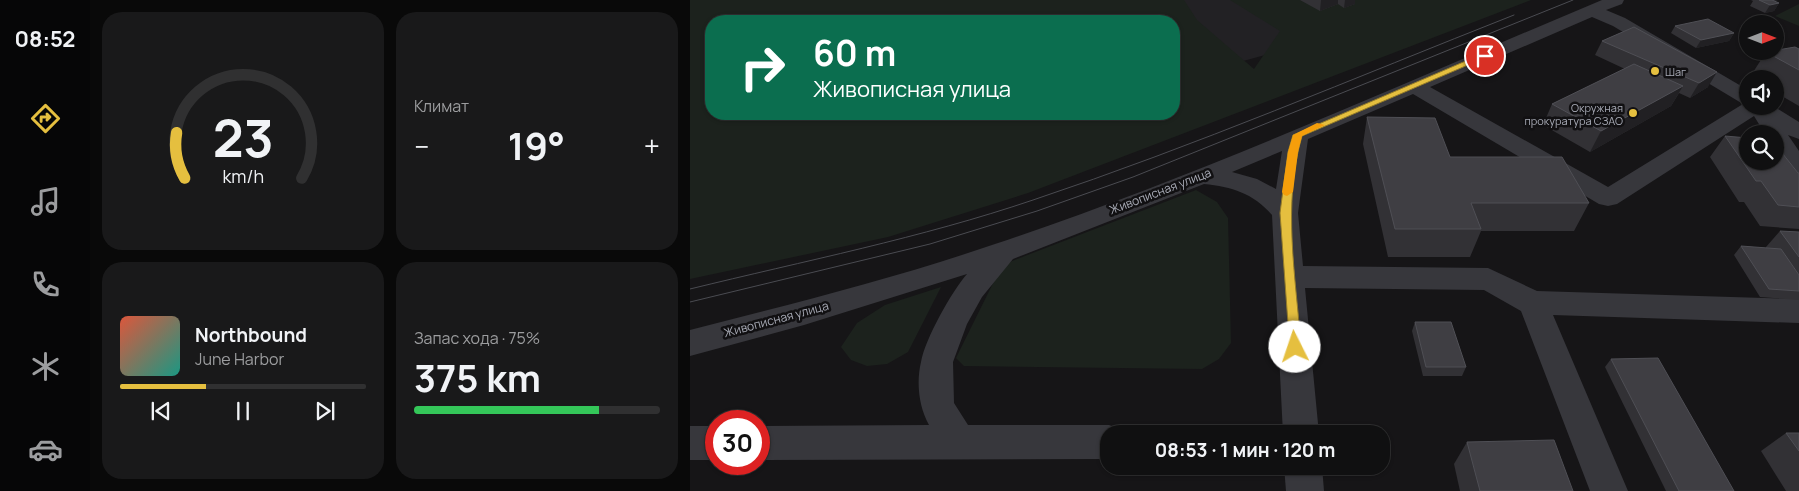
<!DOCTYPE html>
<html lang="ru">
<head>
<meta charset="utf-8">
<style>
  :root { --surface:#101011; --page:#19191a; --text:#f1f3f6; --muted:#9c9d9f; --line:#303031; --accent:#e5bf3f }
  body { margin:0; font-family:Manrope,sans-serif; background:var(--page); color:var(--text); height:100vh; display:flex; flex-direction:column; font-size:19px; white-space:nowrap }
  * { box-sizing:border-box; margin:0 }
  p { font-size:16px; color:var(--muted) }
  .icon { flex:none; width:28px; height:28px; fill:none; stroke:currentColor; stroke-width:2; stroke-linecap:round; stroke-linejoin:round }
  .map { position:relative; flex:1; overflow:hidden }
  .sheet { display:flex; flex-direction:column; gap:12px; padding:12px; background:#090909; width:600px }
  .sheet>* { flex:none }
  .guide { position:absolute; left:15px; top:15px; width:475px; height:105px; border-radius:20px; box-shadow:0 1px 4px #0004,0 0 0 1px var(--line); background:#0b6e4f; color:#fff; overflow:hidden }
  .needle { width:32px; rotate:90deg }
  .controls { position:absolute; left:1049px; top:15px; display:grid; gap:10px }
  .controls a { display:grid; place-items:center; width:45px; height:45px; border-radius:50%; background:var(--surface); box-shadow:0 1px 4px #0004,0 0 0 1px var(--line); font-size:25px }
  .speed { position:absolute; left:15px; top:410px; display:flex; gap:10px; font-size:25px; font-weight:700; text-align:center }
  .speed>* { display:grid; place-content:center; width:65px; height:65px; border-radius:50%; background:var(--surface); box-shadow:0 1px 4px #0004,0 0 0 1px var(--line); line-height:1 }
  .speed .limit { border:8px solid #d22; background:#fff; color:#111 }
  .pin { position:absolute; display:grid; place-items:center; width:42px; height:42px; color:#fff; margin:-21px; border:2px solid #fff; border-radius:50%; box-shadow:0 1px 5px #0007 }
  .me { position:absolute; width:55px; margin:-28px; rotate:356deg; stroke-linejoin:round; filter:drop-shadow(0 0 4px #0008) }
  .turn { display:flex; align-items:center; gap:18px; height:105px; padding:0 25px; font-size:22px }
  .turn .icon { width:65px; height:65px; stroke-width:2.5 }
  .turn b { display:block; font-size:35px; line-height:42px }
  .big { font-size:38px; font-weight:700; line-height:1.1 }
  .sheet .tile { flex:1; display:flex; flex-direction:column; justify-content:center; gap:8px; min-width:0; padding:0 18px; border-radius:20px; background:var(--page) }
  .sheet .dial { align-items:center; gap:0 }
  .dial svg { height:130px; overflow:visible; fill:none; stroke:var(--line); stroke-width:7; stroke-linecap:round; text-anchor:middle }
  .dial text { fill:var(--text); stroke:none }
  .song { display:flex; align-items:center; gap:15px }
  .cover { width:60px; height:60px; border-radius:8px; background:linear-gradient(135deg,hsl(10 70% 55%),hsl(170 70% 35%)) }
  .played { height:5px; border-radius:2px; background:linear-gradient(90deg,var(--accent) 35%,var(--line) 35%) }
  .keys { display:flex; justify-content:space-around; direction:ltr }
  .heat { display:flex; justify-content:space-between; align-items:center; font-size:28px; direction:ltr }
  .charge { height:8px; border-radius:4px; background:linear-gradient(90deg,#34c759 75%,var(--line) 0) }
  .sheet .tiles { flex:1; display:grid; gap:12px; grid-template-columns:repeat(2,1fr) }
  .trip { position:absolute; left:410px; top:425px; width:290px; height:50px; border-radius:20px; background:var(--surface); box-shadow:0 1px 4px #0004,0 0 0 1px var(--line); font-weight:700; line-height:50px; text-align:center }
  main { display:flex; flex:1; min-height:0 }
  .menu { display:flex; flex-direction:column; width:90px; justify-content:space-around; align-items:center; background:#060607; color:var(--muted) }
  .menu .icon { width:35px; height:35px }
  .menu .current { color:var(--accent) }
  .menu b { font-size:22px; color:var(--text) }
  .map>svg:first-child { display:block }
  .built { fill:#222124 }
  .green { fill:#1c221d; fill-rule:evenodd }
  .lines { fill:none; stroke-linecap:round; stroke-linejoin:round }
  .minor { fill:#37373c; fill-rule:evenodd }
  .tram { stroke:#4a4b51; stroke-width:1 }
  .wall { fill:#323135 }
  .shaded-wall { fill:#212023 }
  .building { fill:#3f3e43; stroke:#4f4f55 }
  .route { fill:#e5bf3f; stroke:#957c29 }
  .slow { fill:#f59e0b }
  .poi-dot { fill:#e5bf3f; stroke:#111012; stroke-width:2 }
  .labels { text-anchor:middle; dominant-baseline:central; stroke-width:5; stroke-linejoin:round; paint-order:stroke }
  .far-poi-label { font-size:11px; fill:#a8abb6; stroke:#111012; text-anchor:start }
  .street-label { font-size:12px; fill:#a8abb6; stroke:#111012 }
</style>
</head>
<body>
<main>
<nav class="menu">
<b>08:52</b>
<svg class="icon current" aria-label="directions" viewBox="0 0 24 24"><path d="M12 3l9 9-9 9-9-9zM9 14v-3h6M13 9l2 2-2 2"/></svg>
<svg class="icon" aria-label="music" viewBox="0 0 24 24"><path d="M9 18V5l10-2v13"/><circle cx="6" cy="18" r="3"/><circle cx="16" cy="16" r="3"/></svg>
<svg class="icon" aria-label="phone" viewBox="0 0 24 24"><path d="M5 4h4l2 5-3 2q2 4 5 5l2-3 5 2v4C11 20 4 13 5 4z"/></svg>
<svg class="icon" aria-label="climate" viewBox="0 0 24 24"><path d="M12 3v18M4 7l16 10M4 17L20 7"/></svg>
<svg class="icon" aria-label="car" viewBox="0 0 24 24"><path d="M5 17H2v-5l4-1 3-4h7l3 4 3 1v5h-3M9 17h6M6 11h13"/><circle cx="7" cy="17" r="2"/><circle cx="17" cy="17" r="2"/></svg>
</nav>
<section class="sheet">
<div class="tiles">
<div class="tile dial"><svg viewBox="0 0 100 80">
<path d="M14 69A42 42 0 1 1 86 69"/>
<path d="M14 69A42 42 0 0 1 9 41" stroke="#e5bf3f"/>
<text x="50" y="56" font-size="32" font-weight="700">23</text>
<text x="50" y="72" font-size="11">km/h</text>
</svg></div>
<div class="tile"><p>Климат</p>
<div class="heat"><a>−</a><b class="big">19°</b><a>+</a></div>
</div>
<div class="tile">
<div class="song"><i class="cover"></i><div><b>Northbound</b><p>June Harbor</p></div></div>
<div class="played"></div>
<div class="keys"><svg class="icon" aria-label="previous" viewBox="0 0 24 24"><path d="M18 5L8 12l10 7zM5 5v14"/></svg><svg class="icon" aria-label="pause" viewBox="0 0 24 24"><path d="M8 5v14M16 5v14"/></svg><svg class="icon" aria-label="next" viewBox="0 0 24 24"><path d="M6 5l10 7-10 7zM19 5v14"/></svg></div>
</div>
<div class="tile"><p>Запас хода · 75%</p><b class="big">375 km</b><div class="charge"></div></div>
</div>
</section>
<div class="map">
<svg width="1109" height="491" viewBox="0 0 1109 491">
  <rect width="100%" height="100%" fill="#161517"/>
  <path class="built" d="M220 0H738L575 55 484 80V21H212Z"/>
  <g class="green">
    <path d="M0 0H494L507 20 564 69 590 31 540 0H841L338 193 198 237 0 279ZM21 21H484V114H21Z"/>
    <path d="M1109 4V26L1085 16Z"/>
    <path d="M506 190 527 202 538 218 541 343 529 359 512 369 274 366 266 358 310 269 322 261Z"/>
    <path d="M251 287 218 352 197 364 177 366 161 360 151 347 167 323 195 305Z"/>
  </g>
  <g class="lines">
    <g class="minor">
      <path d="M912 0H934L932 4 916 10 935 18 1058 90V106H1083L1109 122V139L1098 135 1109 151V177L1100 174 1085 150V134H1075L1064 116 927 204 918 206 909 204 723 94 618 139 608 213 613 266 798 268 847 291 1109 299V323L863 315 938 491H900L831 311 794 290 615 288 629 434H593L582 215C563 193 542 187 514 184L323 259 292 297 277 324 263 362 264 403 278 425H419L432 430 433 434H419V459L69 460V426L239 425C229 407 226 383 231 362 235 339 262 291 277 274L114 325 0 356V330C102 304 206 278 305 244 512 175 711 84 912 0ZM902 17 923 26 1053 104 918 187 740 87ZM592 151 586 189 567 179 542 172Z"/>
      <rect x="0" y="426" width="26" height="34"/>
      <path d="M594 466H632L634 491H596Z"/>
    </g>
    <g class="tram">
      <path d="M0 289C114 261 231 238 343 200 505 146 664 78 824 15"/>
      <path d="M0 302 240 244 347 211 443 177 883 0"/>
    </g>
  </g>
  <g class="wall">
    <path d="M610 0H665V4L654 8 648 4 630 11Z"/>
    <path d="M1061 0H1088L1084 1 1089 3 1084 11 1075 13 1060 6 1063 1Z"/>
    <path d="M985 26 1044 33 1039 41 1006 48 981 33Z"/>
    <path d="M944 27 1018 87 1000 98 989 93 981 106 900 152 853 125 862 104 935 69 905 55 912 41Z"/>
    <path d="M1109 49V106L1085 92V79H1062L1060 77 1076 52Z"/>
    <path d="M677 117 760 157 899 203 884 231H791L780 257H698L673 144Z"/>
    <path d="M1035 136 1109 173V229L1070 226 1054 202H1049L1020 157Z"/>
    <path d="M1090 231 1109 232V300L1070 297 1044 255 1051 246 1076 248V247Z"/>
    <path d="M725 322 776 367 772 376H733L722 331Z"/>
    <path d="M921 359 1044 491H976L915 367Z"/>
    <path d="M1096 433H1109V491H1096L1071 451Z"/>
    <path d="M777 442 883 491H770L764 464Z"/>
  </g>
  <g class="shaded-wall">
    <path d="M631 0H648V4L630 11Z"/>
    <path d="M655 0H665V4L654 8Z"/>
    <path d="M1089 3 1084 11 1075 13 1080 5Z"/>
    <path d="M1044 33 1039 41 1006 48 1011 40Z"/>
    <path d="M1027 72 1018 87 1000 98 1009 83Z"/>
    <path d="M993 86 981 106 900 152 911 131Z"/>
  </g>
  <g class="building">
    <path d="M1069 0H1082L1089 3 1080 5Z"/>
    <path d="M1018 19 1044 33 1011 40 985 26Z"/>
    <path d="M944 27 1027 72 1009 83 912 41Z"/>
    <path d="M1105 47 1109 49V70L1076 52Z"/>
    <path d="M944 64 993 86 911 131 862 104Z"/>
    <path d="M677 117 745 118 760 157H872L899 203H781L791 229H705Z"/>
    <path d="M1035 136 1058 138V161H1085V144L1108 173H1109V207L1088 205 1071 181H1066Z"/>
    <path d="M1090 231 1109 232V257Z"/>
    <path d="M1051 246 1091 249 1109 275V291L1079 289Z"/>
    <path d="M725 322H761L776 367H736Z"/>
    <path d="M968 358 1044 491H989L921 359Z"/>
    <path d="M1096 433H1109V451Z"/>
    <path d="M864 440 883 491H790L777 442Z"/>
  </g>
  <path class="route" d="M792 54 799 56 612 136C592 205 606 277 611 347L610 351H600L590 213 598 152 603 135Z"/>
  <path class="slow" d="M627 123 635 125 612 136 608 152 603 192 597 196 594 195 592 192 598 152 603 135Z"/>
  <g class="poi-dot">
    <circle cx="965" cy="71" r="5"/>
    <circle cx="943" cy="113" r="5"/>
  </g>
  <g class="labels">
    <g class="far-poi-label">
      <text x="975" y="71">Шаг</text>
      <text x="933" y="107" text-anchor="end">Окружная<tspan x="933" dy="13">прокуратура СЗАО</tspan></text>
    </g>
    <g class="street-label">
      <text transform="translate(470 191) rotate(-21)">Живописная улица</text>
      <text transform="translate(86 319) rotate(-15)">Живописная улица</text>
    </g>
  </g>
</svg>
<div class="controls">
<a><svg class="needle" viewBox="-14 -14 28 28"><path d="M0-13l5 13h-10z" fill="#e53935"/><path d="M0 13l5-13h-10z" fill="#9c9d9f"/></svg></a>
<a><svg class="icon" aria-label="sound" viewBox="0 0 24 24"><path d="M4 9h4l5-4v14l-5-4H4zM17 9q2 3 0 6"/></svg></a>
<a><svg class="icon" aria-label="search" viewBox="0 0 24 24"><circle cx="10" cy="10" r="6"/><path d="M15 15l6 6"/></svg></a>
</div>
<div class="speed"><div class="limit">30</div></div>
<div class="pin" style="left:795px;top:56px;background:#d93025"><svg class="icon" aria-label="arrive" viewBox="0 0 24 24"><path d="M6 21V4h12l-3 4 3 4H6"/></svg></div>
<svg class="me" style="left:605px;top:347px" viewBox="-20 -20 40 40"><circle r="19" fill="#fff"/><path d="M0-13L10 11 0 6-10 11z" fill="#e5bf3f"/></svg>
<div class="trip">08:53 · 1 мин · 120 m</div>
<div class="guide">
<div class="turn"><svg class="icon" aria-label="right" viewBox="0 0 24 24"><path d="M7 20v-9h11M14 6l5 5-5 5"/></svg><div><b>60 m</b>Живописная улица</div></div>
</div>
</div>
</main>
</body>
</html>
